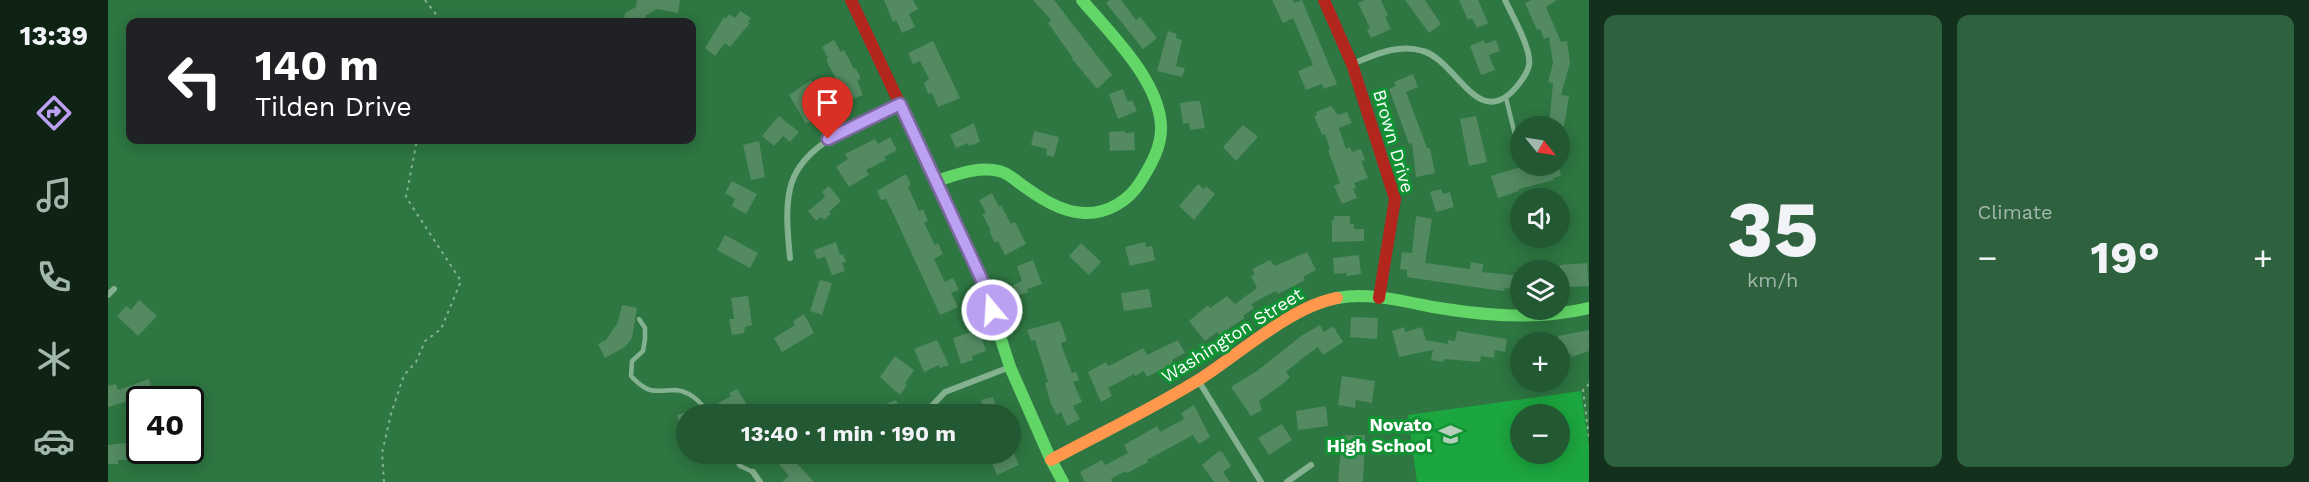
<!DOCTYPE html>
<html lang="en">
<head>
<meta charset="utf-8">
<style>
  :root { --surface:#225832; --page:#2e613e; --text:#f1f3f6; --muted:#a2b8ac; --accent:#bca0f2 }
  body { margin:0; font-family:"Work Sans",sans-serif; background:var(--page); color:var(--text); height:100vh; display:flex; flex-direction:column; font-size:22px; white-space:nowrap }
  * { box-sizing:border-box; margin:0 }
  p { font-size:20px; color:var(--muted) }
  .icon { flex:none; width:33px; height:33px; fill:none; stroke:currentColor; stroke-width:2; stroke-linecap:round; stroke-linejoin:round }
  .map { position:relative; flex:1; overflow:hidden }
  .panel { display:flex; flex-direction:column; gap:15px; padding:15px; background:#13301c; width:720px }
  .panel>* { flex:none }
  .top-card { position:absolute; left:18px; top:18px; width:570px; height:126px; border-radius:12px; box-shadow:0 3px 15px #0003; background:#202124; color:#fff; overflow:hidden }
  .needle { width:39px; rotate:120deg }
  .fabs { position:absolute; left:1402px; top:116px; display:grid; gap:12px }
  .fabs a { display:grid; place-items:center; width:60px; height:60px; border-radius:50%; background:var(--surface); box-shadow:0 3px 15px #0003; font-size:30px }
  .speed { position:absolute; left:18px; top:386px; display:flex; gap:12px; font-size:30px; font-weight:700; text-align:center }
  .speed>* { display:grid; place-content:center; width:78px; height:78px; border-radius:50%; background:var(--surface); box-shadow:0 3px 15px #0003; line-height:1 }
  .speed .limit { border:3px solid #111; border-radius:9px; background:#fff; color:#111 }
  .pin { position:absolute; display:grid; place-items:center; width:51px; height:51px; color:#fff; margin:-62px -26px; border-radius:50% 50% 50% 0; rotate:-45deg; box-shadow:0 0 6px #0007 }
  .pin .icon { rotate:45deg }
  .me { position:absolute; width:66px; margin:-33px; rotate:342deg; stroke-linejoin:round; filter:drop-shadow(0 0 4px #0008) }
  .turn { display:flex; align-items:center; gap:21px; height:126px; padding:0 30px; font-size:27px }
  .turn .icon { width:78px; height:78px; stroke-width:2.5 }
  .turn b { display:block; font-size:42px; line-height:51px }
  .big { font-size:45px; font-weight:700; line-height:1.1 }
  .panel .card { flex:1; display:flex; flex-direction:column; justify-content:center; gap:9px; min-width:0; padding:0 21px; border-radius:12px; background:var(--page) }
  .panel .dial { align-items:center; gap:0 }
  .dial b { font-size:78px; line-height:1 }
  .heat { display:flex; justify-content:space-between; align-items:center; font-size:33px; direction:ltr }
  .panel .tiles { flex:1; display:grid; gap:15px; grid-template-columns:repeat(2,1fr) }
  .trip { position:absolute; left:568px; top:404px; width:345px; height:60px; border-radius:30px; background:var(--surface); box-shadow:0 3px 15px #0003; font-weight:700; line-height:60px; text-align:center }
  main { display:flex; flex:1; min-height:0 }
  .tab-bar { display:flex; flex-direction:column; width:108px; justify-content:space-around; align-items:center; background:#0e2314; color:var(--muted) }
  .tab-bar .icon { width:42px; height:42px }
  .tab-bar .current { color:var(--accent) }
  .tab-bar b { font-size:27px; color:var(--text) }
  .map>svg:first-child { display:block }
  .green { fill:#1ca63f; fill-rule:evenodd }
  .building { fill:#538a62 }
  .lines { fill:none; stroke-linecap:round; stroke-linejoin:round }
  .path { stroke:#84b290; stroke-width:2; stroke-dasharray:3 4.5; stroke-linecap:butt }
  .lane { stroke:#84b290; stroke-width:4.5 }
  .street { stroke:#84b290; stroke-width:6 }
  .fast { stroke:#63d668; stroke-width:12 }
  .slow { stroke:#ff974d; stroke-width:12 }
  .jam { stroke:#b3261e; stroke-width:12 }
  .route-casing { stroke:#7a689d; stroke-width:15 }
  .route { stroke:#bca0f2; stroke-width:10 }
  .labels { text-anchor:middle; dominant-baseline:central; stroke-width:6; stroke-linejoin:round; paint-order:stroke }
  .street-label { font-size:18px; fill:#fff; stroke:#119334 }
  .poi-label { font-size:18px; font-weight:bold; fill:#fff; stroke:#119334; text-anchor:end }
</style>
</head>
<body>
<main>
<nav class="tab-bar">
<b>13:39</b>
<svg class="icon current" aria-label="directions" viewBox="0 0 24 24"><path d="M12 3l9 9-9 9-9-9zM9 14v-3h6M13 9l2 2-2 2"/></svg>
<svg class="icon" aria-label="music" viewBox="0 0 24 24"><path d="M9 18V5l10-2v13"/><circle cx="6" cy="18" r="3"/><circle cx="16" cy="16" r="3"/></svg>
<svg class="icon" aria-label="phone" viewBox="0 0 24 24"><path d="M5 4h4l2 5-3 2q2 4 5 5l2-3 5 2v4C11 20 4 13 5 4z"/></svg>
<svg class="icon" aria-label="climate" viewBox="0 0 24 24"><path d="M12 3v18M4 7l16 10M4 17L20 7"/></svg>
<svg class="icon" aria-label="car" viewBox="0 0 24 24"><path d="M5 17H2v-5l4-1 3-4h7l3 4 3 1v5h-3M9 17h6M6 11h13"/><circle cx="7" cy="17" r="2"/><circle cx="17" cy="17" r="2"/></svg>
</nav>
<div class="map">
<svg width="1481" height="482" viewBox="0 0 1481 482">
  <rect width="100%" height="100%" fill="#2e7642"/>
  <path class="green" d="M1473 391 1481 447V482H1309L1300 415ZM1413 414H1452V453H1413Z"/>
  <g class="building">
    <path d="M529 0H572L570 13 549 9 538 15 537 22H516L517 13 528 7Z"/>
    <path d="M776 0H805L810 9 801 14 807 27 794 33 788 20 785 22Z"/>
    <path d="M925 0H946L1004 75 989 89 964 59 965 58 940 23 943 20Z"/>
    <path d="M1002 0H1013L1028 20 1032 17 1049 38 1035 49 998 3Z"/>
    <path d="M1164 0H1185L1186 3 1194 0 1229 84 1216 89 1214 84 1198 90 1190 71 1205 65 1185 18 1175 23Z"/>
    <path d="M1257 0H1273L1280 15 1277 17 1283 29 1263 38 1259 30 1262 28 1250 3Z"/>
    <path d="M1297 0H1317L1333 24 1321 33Z"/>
    <path d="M1351 0H1370L1380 23 1369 28 1364 18 1360 20Z"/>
    <path d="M1424 0H1449L1438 7 1453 42 1459 41 1462 63 1453 95 1461 96 1456 126H1441L1445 83 1440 82 1445 63 1441 37 1436 39 1432 29 1429 30 1417 3Z"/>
    <path d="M632 11 643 18 640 22 642 23 622 47 617 43 607 56 597 48 616 17 618 19 621 14 627 18Z"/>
    <path d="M1060 31 1069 34 1068 38 1074 40 1068 66 1077 68 1074 77 1049 71Z"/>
    <path d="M726 40 733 52 736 50 746 69 748 68 753 79 749 80 755 95 732 104 728 96 719 99 704 110 709 117 698 124 681 95 703 80 708 88 728 79 718 60 720 58 714 47Z"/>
    <path d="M1376 40 1377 44 1388 40 1392 51 1381 55 1387 70 1373 75 1362 46Z"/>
    <path d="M825 41 852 98 830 107 824 93 820 94 816 83 821 79 812 61 805 64 800 53Z"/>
    <path d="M1305 74 1310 87 1298 92 1319 148H1322L1327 173 1308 177 1304 143 1301 144 1281 89 1288 86 1286 82Z"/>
    <path d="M1015 89 1020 102 1024 100 1029 111 1010 119 1001 94Z"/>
    <path d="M1087 101H1092L1097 128 1082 130 1081 123 1075 124 1072 103Z"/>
    <path d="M1223 106 1230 115 1239 112 1244 123 1231 128 1238 149 1242 147 1244 152 1253 149 1257 160 1253 161 1260 178 1246 183 1248 188 1245 189 1249 198 1234 204 1226 186 1232 183 1220 150 1222 149 1217 134 1214 135 1206 116 1209 115 1208 112Z"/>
    <path d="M671 116 691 132 682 142 675 136 666 146 654 136Z"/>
    <path d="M1368 116 1379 162 1361 166 1352 119Z"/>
    <path d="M866 123 872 142 861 146 860 143 848 148 842 135Z"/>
    <path d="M1135 125 1150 137 1128 161 1115 147Z"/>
    <path d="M926 131 951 137 946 157 938 155 939 149 923 145Z"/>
    <path d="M1017 131V133L1026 132 1027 150 1002 151 1001 132Z"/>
    <path d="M782 137 789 150 776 157 778 160 758 170 761 175 741 187 728 167 740 159 737 154 767 139 770 144Z"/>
    <path d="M651 141 657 177 643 180 635 145Z"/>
    <path d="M1420 165H1450L1453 176 1445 178 1446 180 1411 189V191L1390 198 1383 176Z"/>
    <path d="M798 174 803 185 800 187 811 211 815 209 820 221 816 223 827 245 830 243 835 254 826 259 837 282 845 278 851 290 843 293 850 307 832 315 784 211 778 199 773 200 769 191Z"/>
    <path d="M624 181 649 194 638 214 624 206 627 199 617 193Z"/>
    <path d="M1090 184 1096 189 1098 186 1107 194 1086 220 1071 206Z"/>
    <path d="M721 186 733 201 721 212 723 214 716 220 713 217 708 221 700 211 717 197 714 192Z"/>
    <path d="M1333 189 1335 194 1342 192 1346 207 1328 212 1322 192Z"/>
    <path d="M884 193 891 207 893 205 903 224 907 222 918 244 897 255 890 241 887 243 881 231H883L874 214 878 213 871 200Z"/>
    <path d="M1226 216H1242V224H1246V229H1256V241L1224 242V220H1226Z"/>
    <path d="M1308 216 1324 219 1317 263 1362 269 1363 262 1375 264 1374 272 1413 276 1411 289 1397 288 1396 291 1380 289 1299 277V270L1292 269 1294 252 1304 253Z"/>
    <path d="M617 235 650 253 642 268 609 250Z"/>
    <path d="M728 242 732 255 735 254 738 262 734 263 737 271 724 275 717 257 709 259 706 250Z"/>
    <path d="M1037 242 1038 247 1044 246 1047 260 1022 266 1017 247Z"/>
    <path d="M973 243 993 262 981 275 961 256Z"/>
    <path d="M1199 252 1208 270 1195 277 1197 280 1186 286 1170 294 1168 291 1143 304 1146 308 1135 316 1137 318 1111 335 1109 332 1097 341 1081 321 1100 305 1102 308 1119 296 1127 304 1149 288 1143 276 1147 274 1144 269 1162 260 1167 266Z"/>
    <path d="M1251 255 1253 274 1239 276 1238 273 1226 274 1225 258Z"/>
    <path d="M925 260 934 284 919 289 920 292 909 296 905 285 914 281 909 266Z"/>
    <path d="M1479 263 1481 286 1460 287 1459 278H1452V265Z"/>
    <path d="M712 280 724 283 714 315 702 311Z"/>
    <path d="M1041 289 1044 307 1016 311 1013 293Z"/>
    <path d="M640 296 644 325 637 327 636 333 624 335 621 319H626L623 298Z"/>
    <path d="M31 300 49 316 30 336 9 316 18 306 23 310Z"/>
    <path d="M514 305 529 308 524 338 517 347 497 358 490 344 498 340 510 322Z"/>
    <path d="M696 314 706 333 674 352 666 338 687 325 685 321Z"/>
    <path d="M1243 317 1270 318 1269 339 1242 337Z"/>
    <path d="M952 321 959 341 953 343 954 347 964 373 968 372 971 380 965 382 974 402 965 406 972 419 959 426 953 412 949 415 943 404 937 383 940 382 927 340 923 341 919 330Z"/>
    <path d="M1212 325 1216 332 1225 326 1235 342 1215 355 1210 347 1196 357 1178 372 1182 377 1177 382 1151 401 1154 410 1143 416 1123 387 1149 371 1193 336Z"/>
    <path d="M1296 327 1297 332 1314 327 1318 340 1340 344V340L1347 341 1349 331 1399 339 1397 352 1387 350 1386 358 1373 356 1372 362 1336 359 1335 362 1323 360 1325 350 1291 357 1284 331Z"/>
    <path d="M871 329 878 351 864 356 865 360 853 364 845 338Z"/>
    <path d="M1481 330V351L1464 357 1463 354 1453 356 1450 336Z"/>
    <path d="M829 340 841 365 832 368 831 365 816 372 806 349Z"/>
    <path d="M1070 340 1077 353 1064 360 1066 363 1039 377 1036 371 1027 376 1026 374 1000 388 1004 396 993 402 980 372 998 362 1000 366 1005 364 1035 348 1039 355Z"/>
    <path d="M787 356 806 370 797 383 799 385 792 395 772 377Z"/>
    <path d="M1234 376 1267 381 1264 403 1248 400 1247 408 1230 405Z"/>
    <path d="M41 379 46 398 32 399V402L21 405 20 401 0 407V386L8 384 10 390Z"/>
    <path d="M629 389 645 414H612L607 405 623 396 621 393Z"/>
    <path d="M885 397 888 408 885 409 886 414H877L873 400Z"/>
    <path d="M788 400 792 411 785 414H758V412Z"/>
    <path d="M1086 405 1102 437 1091 444 1085 435 1039 460 1040 462 1019 473 1018 471 1003 479 1005 482H977L972 472 994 460 997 465 1020 453 1016 445 1049 426 1052 432 1076 419 1073 413Z"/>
    <path d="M1218 406 1220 426 1190 430 1188 411Z"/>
    <path d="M579 412V441H576L569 415Z"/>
    <path d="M1174 424 1184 440 1161 455 1150 438Z"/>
    <path d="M1244 435H1257L1255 482H1230L1234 436Z"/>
    <path d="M18 443H32V450H43L44 462 30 463V460H10V464H0V445Z"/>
    <path d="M1111 451 1114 452 1123 466 1115 472 1122 482H1106L1094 465Z"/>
    <path d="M880 453H906L911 465 889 475Z"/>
    <path d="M681 455 706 482H674L681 476 670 463Z"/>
  </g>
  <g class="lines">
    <g class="path">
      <path d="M317 0 330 17 327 22"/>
      <path d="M1481 384 1475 390 1481 438"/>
      <path d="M276 482 274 453 283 414 296 375 308 362 317 341 333 329 353 281 298 197 309 140"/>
    </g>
    <g class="lane">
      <path d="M1398 98 1407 135"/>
      <path d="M531 319 537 328V339L535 351 524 361 523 376C528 381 534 388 542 390 550 392 559 390 567 390 582 391 593 402 601 414"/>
      <path d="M624 453 632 466 645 472"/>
    </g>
    <g class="street">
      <path d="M1244 64C1267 55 1290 43 1315 51 1349 61 1371 134 1410 85 1414 80 1420 71 1421 65 1424 50 1404 15 1397 0"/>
      <path d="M682 258C680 236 677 211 682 189 692 142 754 123 792 105"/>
      <path d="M0 295 6 289"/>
      <path d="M1090 380 1153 482"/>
      <path d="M821 409 837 392 902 367"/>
      <path d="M645 472 652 482"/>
      <path d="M1179 482 1203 465"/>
    </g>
    <g class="fast">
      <path d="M828 181C848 175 870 166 891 171 900 173 906 179 914 185 932 198 953 212 976 213 999 214 1021 201 1033 181 1043 165 1054 146 1053 126 1051 80 1002 33 974 0"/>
      <path d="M843 213 873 277 902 367 943 460 955 482"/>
      <path d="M1229 298C1260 292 1294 301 1325 307 1379 316 1428 320 1481 308"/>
    </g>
    <path class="slow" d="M943 460C993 433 1044 409 1092 379 1131 354 1184 306 1229 298"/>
    <g class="jam">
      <path d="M743 0 843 213"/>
      <path d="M1216 0 1244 64 1287 199 1271 298"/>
    </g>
  </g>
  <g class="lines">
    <defs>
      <path id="route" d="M720 139 792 104 873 278 884 310"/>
    </defs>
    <use href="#route" class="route-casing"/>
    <use href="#route" class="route"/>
  </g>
  <defs>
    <symbol id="school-bare" viewBox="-9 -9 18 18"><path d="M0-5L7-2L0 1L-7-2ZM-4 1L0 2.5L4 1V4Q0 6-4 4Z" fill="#b6cfbd" stroke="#119334" stroke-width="2.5" paint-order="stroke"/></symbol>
  </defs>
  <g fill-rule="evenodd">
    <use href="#school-bare" x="1326" y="418" width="33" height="33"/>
  </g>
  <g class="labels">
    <g class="street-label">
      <text transform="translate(1286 141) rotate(74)">Brown Drive</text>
      <text transform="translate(1124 335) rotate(-32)">Washington Street</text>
    </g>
    <g class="poi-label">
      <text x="1324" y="424">Novato<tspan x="1324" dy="21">High School</tspan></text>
    </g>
  </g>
</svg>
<div class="fabs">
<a><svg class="needle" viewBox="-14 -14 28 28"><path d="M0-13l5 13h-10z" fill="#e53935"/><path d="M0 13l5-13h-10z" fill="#a2b8ac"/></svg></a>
<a><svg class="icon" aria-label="sound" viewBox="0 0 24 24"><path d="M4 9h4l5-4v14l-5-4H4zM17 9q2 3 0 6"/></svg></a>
<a><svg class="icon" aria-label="layers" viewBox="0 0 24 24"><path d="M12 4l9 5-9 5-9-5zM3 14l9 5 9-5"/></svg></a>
<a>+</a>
<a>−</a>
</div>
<div class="speed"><div class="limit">40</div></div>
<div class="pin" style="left:720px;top:139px;background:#d93025"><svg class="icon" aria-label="arrive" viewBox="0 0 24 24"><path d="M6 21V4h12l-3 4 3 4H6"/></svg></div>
<svg class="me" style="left:884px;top:310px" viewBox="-20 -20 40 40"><circle r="17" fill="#bca0f2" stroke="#fff" stroke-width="3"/><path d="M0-11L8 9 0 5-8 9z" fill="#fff"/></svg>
<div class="trip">13:40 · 1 min · 190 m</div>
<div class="top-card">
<div class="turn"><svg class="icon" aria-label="left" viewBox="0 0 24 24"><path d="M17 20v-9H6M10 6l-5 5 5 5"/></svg><div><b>140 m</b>Tilden Drive</div></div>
</div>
</div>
<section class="panel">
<div class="tiles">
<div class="card dial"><b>35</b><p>km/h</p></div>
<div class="card"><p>Climate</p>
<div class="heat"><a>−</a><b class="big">19°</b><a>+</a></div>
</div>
</div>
</section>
</main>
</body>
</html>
